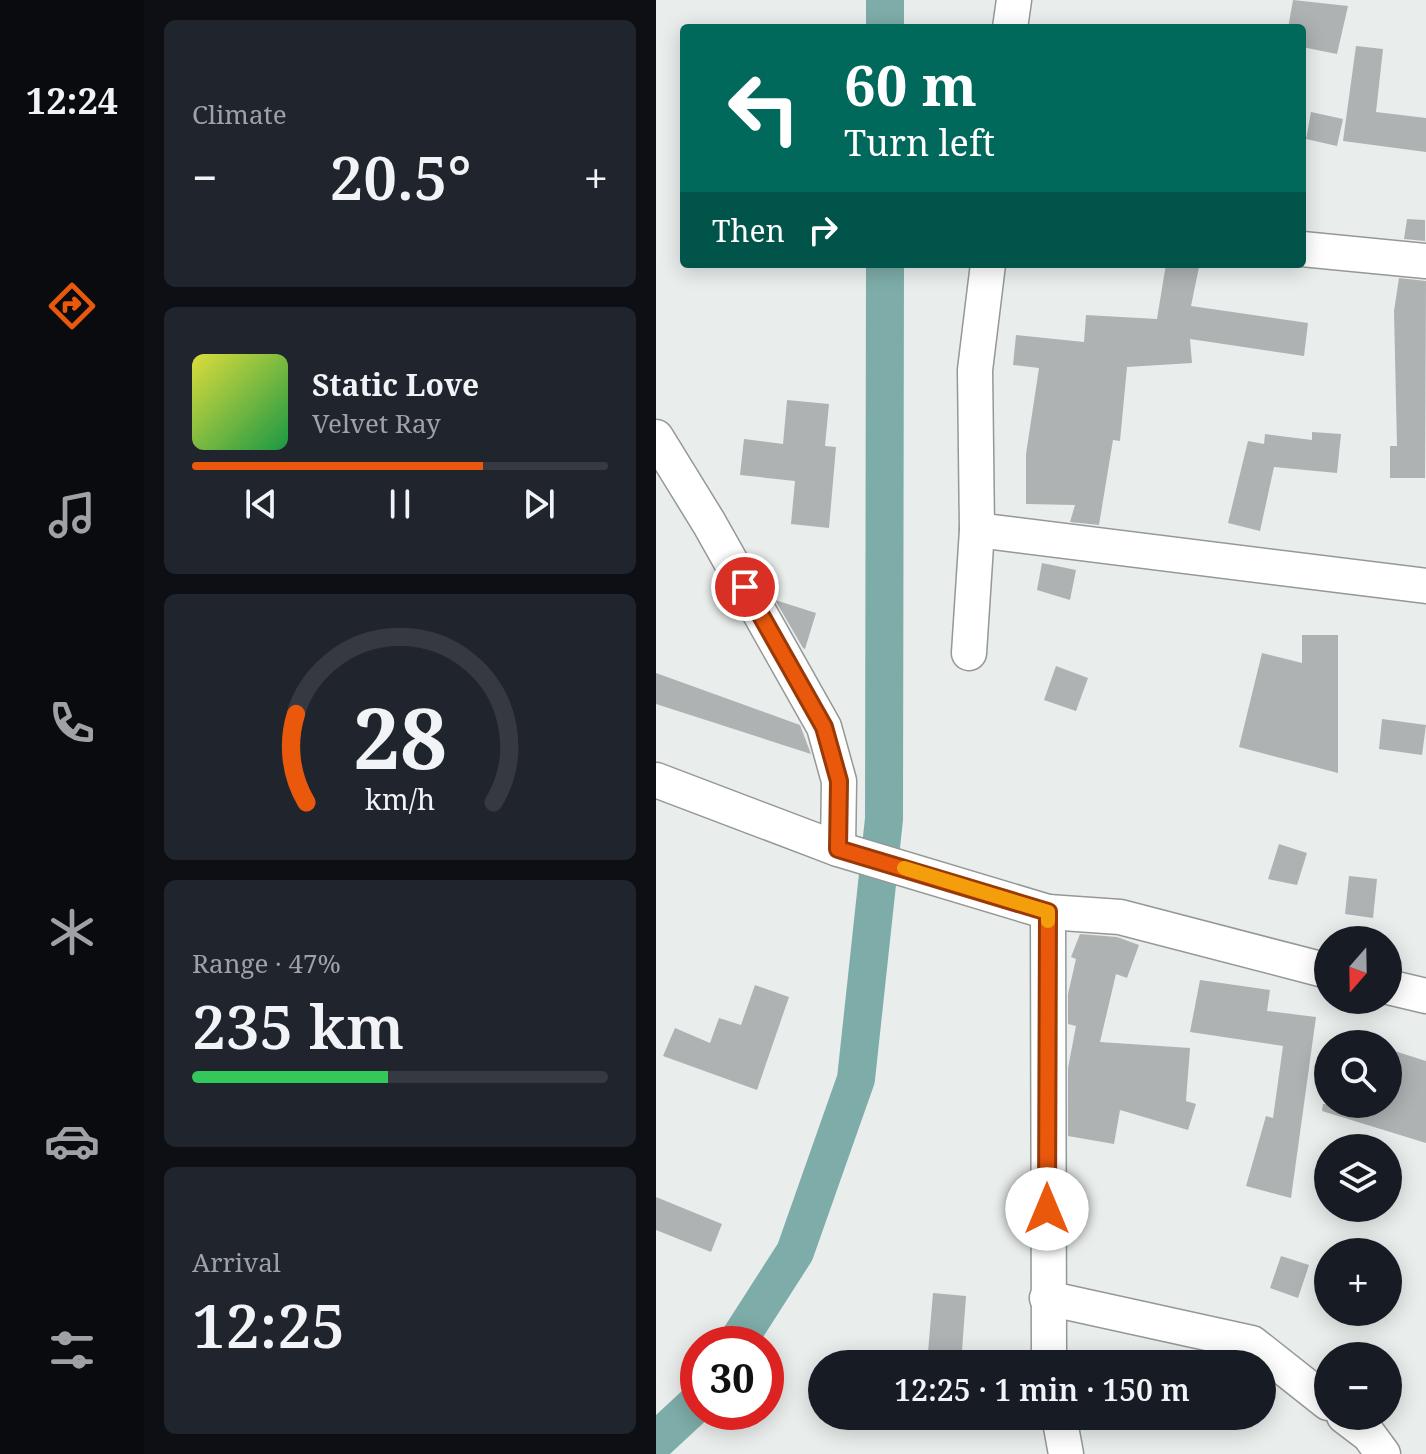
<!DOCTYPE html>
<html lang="en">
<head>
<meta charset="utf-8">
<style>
  :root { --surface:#171b24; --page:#20242c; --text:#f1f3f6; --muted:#9ea1a6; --line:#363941; --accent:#ea580c }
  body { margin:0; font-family:"Noto Serif",serif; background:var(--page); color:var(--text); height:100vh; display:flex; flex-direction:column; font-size:30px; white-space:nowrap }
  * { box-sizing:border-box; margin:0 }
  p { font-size:26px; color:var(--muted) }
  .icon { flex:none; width:44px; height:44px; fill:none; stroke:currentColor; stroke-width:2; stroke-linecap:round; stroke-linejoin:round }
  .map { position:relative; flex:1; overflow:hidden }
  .side { display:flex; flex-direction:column; gap:20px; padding:20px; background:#0d0f14; width:512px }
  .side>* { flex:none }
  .banner { position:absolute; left:24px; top:24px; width:626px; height:244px; border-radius:8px; box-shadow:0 4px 20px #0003; background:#00695c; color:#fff; overflow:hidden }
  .needle { width:52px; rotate:200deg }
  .buttons { position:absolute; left:658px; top:926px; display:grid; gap:16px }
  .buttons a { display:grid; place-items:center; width:88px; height:88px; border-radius:50%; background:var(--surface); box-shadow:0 4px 20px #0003; font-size:40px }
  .speed { position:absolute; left:24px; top:1326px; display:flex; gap:16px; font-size:40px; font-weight:700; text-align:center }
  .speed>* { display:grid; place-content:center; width:104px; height:104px; border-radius:50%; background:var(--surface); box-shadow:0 4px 20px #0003; line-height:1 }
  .speed .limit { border:12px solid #d22; background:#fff; color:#111 }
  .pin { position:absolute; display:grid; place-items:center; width:68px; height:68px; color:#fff; margin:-34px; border:4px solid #fff; border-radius:50%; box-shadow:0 2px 8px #0007 }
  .me { position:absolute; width:88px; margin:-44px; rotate:0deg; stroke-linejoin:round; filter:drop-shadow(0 0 6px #0008) }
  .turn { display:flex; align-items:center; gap:28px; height:168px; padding:0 32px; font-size:36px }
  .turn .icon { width:104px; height:104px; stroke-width:2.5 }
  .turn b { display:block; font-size:56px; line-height:68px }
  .then { display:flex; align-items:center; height:76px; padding:0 32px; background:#0003; gap:16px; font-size:30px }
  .big { font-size:60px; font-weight:600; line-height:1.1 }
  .side .tile { flex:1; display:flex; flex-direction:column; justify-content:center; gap:12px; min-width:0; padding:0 28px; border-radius:12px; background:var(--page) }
  .side .dial { align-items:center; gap:0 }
  .dial svg { height:208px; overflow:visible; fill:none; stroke:var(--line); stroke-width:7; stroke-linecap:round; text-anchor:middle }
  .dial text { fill:var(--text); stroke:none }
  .song { display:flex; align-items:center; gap:24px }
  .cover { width:96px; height:96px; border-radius:12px; background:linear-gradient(135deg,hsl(60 70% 55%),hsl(140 70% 35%)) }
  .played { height:8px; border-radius:4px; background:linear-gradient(90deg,var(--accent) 70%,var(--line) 70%) }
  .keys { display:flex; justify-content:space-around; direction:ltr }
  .heat { display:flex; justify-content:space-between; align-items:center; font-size:44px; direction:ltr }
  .charge { height:12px; border-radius:6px; background:linear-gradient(90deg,#34c759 47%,var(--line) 0) }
  .trip { position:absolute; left:152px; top:1350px; width:468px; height:80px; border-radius:40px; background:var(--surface); box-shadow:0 4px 20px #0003; font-weight:600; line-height:80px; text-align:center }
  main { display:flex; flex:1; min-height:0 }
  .tabs { display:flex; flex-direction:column; width:144px; justify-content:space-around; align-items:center; background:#090b0e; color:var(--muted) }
  .tabs .icon { width:56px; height:56px }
  .tabs .active { color:var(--accent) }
  .tabs b { font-size:36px; color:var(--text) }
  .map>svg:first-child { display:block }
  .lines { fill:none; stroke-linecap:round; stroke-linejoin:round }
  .canal { stroke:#7eada9; stroke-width:38 }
  .building { fill:#aeb2b2 }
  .minor-casing { stroke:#949897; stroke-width:37 }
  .minor { stroke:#fff; stroke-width:34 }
  .route-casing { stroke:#983908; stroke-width:20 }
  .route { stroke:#ea580c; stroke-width:14 }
  .slow { stroke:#f59e0b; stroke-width:14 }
</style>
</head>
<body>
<main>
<nav class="tabs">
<b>12:24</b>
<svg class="icon active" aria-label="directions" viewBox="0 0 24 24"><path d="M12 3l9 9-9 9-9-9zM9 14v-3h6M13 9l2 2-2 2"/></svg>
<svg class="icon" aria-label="music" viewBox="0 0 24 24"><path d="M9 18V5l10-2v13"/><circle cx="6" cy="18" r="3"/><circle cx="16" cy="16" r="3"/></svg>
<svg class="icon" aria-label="phone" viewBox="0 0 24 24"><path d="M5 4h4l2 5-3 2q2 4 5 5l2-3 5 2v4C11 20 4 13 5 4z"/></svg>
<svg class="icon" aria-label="climate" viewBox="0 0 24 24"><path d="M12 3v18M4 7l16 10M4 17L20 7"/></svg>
<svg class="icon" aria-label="car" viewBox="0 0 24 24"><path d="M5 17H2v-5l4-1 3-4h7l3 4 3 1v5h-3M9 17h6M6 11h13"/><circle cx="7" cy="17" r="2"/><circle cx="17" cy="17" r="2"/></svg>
<svg class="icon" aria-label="filters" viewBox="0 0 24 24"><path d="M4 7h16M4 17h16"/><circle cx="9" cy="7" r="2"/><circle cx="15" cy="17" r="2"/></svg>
</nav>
<section class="side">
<div class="tile"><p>Climate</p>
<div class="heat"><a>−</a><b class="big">20.5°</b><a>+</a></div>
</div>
<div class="tile">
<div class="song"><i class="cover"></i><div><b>Static Love</b><p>Velvet Ray</p></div></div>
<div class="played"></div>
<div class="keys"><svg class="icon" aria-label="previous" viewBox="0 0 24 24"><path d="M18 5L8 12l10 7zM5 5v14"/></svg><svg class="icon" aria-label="pause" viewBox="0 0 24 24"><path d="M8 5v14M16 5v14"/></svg><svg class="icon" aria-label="next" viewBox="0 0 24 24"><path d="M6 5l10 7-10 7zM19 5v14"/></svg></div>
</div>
<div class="tile dial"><svg viewBox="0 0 100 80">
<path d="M14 69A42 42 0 1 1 86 69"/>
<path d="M14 69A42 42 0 0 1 10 35" stroke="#ea580c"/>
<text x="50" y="56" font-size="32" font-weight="700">28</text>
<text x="50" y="72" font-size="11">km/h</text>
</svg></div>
<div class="tile"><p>Range · 47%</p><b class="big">235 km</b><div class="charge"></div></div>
<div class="tile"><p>Arrival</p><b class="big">12:25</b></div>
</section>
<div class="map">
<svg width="770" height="1454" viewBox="0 0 770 1454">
  <rect width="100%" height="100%" fill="#e9eeed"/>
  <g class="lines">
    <g class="canal">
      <path d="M229 28V0"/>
      <path d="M80 1344 139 1252 200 1079 228 819 229 264"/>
      <path d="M0 1441 42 1402"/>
    </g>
  </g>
  <g class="building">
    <path d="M637 0 692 6 681 54 646 47V28H632Z"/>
    <path d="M700 46 727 49 720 112 770 118V152L687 141Z"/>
    <path d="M655 112 687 119 681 146 650 139Z"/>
    <path d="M751 219 769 220V241L748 239Z"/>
    <path d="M510 264 543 267 535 306 652 323 648 356 534 339 536 363 471 367 464 441 457 440 443 525 414 522 419 505 370 504V454L383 368 357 365 360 335 428 342 430 315 501 319Z"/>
    <path d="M743 278 770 281 769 478H734V446H741L738 311Z"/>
    <path d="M131 400 173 404 169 446 180 447 173 528 135 524 139 481 84 475 88 439 127 444Z"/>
    <path d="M656 432 685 434 681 473 618 467 604 531 572 523 592 441 608 444 609 434 656 440Z"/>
    <path d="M386 563 420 570 414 600 381 590Z"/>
    <path d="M119 600 160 613 149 649 147 648Z"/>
    <path d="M646 635H682V773L583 747 606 653 646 663Z"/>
    <path d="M400 666 432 678 420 711 388 700Z"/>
    <path d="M0 673 144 725 155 754 0 704Z"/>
    <path d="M726 719 770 725 766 755 723 749Z"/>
    <path d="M623 844 651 853 641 885 612 879Z"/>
    <path d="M693 876 721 879 717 918 689 914Z"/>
    <path d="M424 934 461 937 483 945 471 978 460 974 444 1042 534 1048 530 1101 540 1104 532 1130 464 1110 458 1144 412 1136V1068L420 1026 412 1024V994L420 959 415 957Z"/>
    <path d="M544 980 614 990 611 1011 660 1017 635 1198 590 1186 610 1116 617 1118 627 1046 534 1032Z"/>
    <path d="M99 985 133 997 101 1090 7 1056 19 1028 54 1043 63 1018 85 1025Z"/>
    <path d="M732 1049 770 1061V1143L666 1111 667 1104H732Z"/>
    <path d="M0 1197 66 1224 55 1252 0 1230Z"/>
    <path d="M625 1256 653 1265 642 1298 614 1288Z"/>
    <path d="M277 1293 310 1296 305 1364H271Z"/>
  </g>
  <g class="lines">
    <defs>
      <g id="minor">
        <path d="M354 28 358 0"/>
        <path d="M646 249 770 261"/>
        <path d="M0 437 53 523 168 727 183 781 182 849"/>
        <path d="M321 530 770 586"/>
        <path d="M313 653 321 530 319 370 332 264"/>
        <path d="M0 780 182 849 392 912 464 917 672 971"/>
        <path d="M392 912 393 1364"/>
        <path d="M732 987 770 996"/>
        <path d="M391 1298 596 1343 672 1403"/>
        <path d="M403 1416 410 1454"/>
        <path d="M688 1416 713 1435 727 1454"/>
      </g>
    </defs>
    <use href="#minor" class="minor-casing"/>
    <use href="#minor" class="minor"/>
  </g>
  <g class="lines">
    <defs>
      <path id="route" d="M89 587 168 727 183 781 182 849 392 912 391 1209"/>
    </defs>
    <use href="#route" class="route-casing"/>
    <use href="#route" class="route"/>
    <path class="slow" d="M248 868 392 912V921"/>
  </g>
</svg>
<div class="buttons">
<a><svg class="needle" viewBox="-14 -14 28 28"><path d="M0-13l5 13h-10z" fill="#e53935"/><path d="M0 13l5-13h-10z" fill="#9ea1a6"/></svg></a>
<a><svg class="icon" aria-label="search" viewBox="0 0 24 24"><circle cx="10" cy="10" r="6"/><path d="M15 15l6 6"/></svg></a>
<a><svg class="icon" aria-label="layers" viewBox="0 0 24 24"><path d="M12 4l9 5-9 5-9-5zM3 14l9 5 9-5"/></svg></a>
<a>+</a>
<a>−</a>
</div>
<div class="speed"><div class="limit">30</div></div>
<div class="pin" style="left:89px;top:587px;background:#d93025"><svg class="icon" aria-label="arrive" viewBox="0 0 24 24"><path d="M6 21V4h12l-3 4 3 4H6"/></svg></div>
<svg class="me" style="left:391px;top:1209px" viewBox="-20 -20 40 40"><circle r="19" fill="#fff"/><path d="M0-13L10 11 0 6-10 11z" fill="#ea580c"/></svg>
<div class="trip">12:25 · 1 min · 150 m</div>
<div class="banner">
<div class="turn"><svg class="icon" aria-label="left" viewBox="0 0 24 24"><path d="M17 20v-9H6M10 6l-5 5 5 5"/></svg><div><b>60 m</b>Turn left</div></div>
<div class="then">Then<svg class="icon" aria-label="right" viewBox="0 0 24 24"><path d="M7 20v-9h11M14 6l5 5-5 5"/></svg></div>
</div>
</div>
</main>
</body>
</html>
